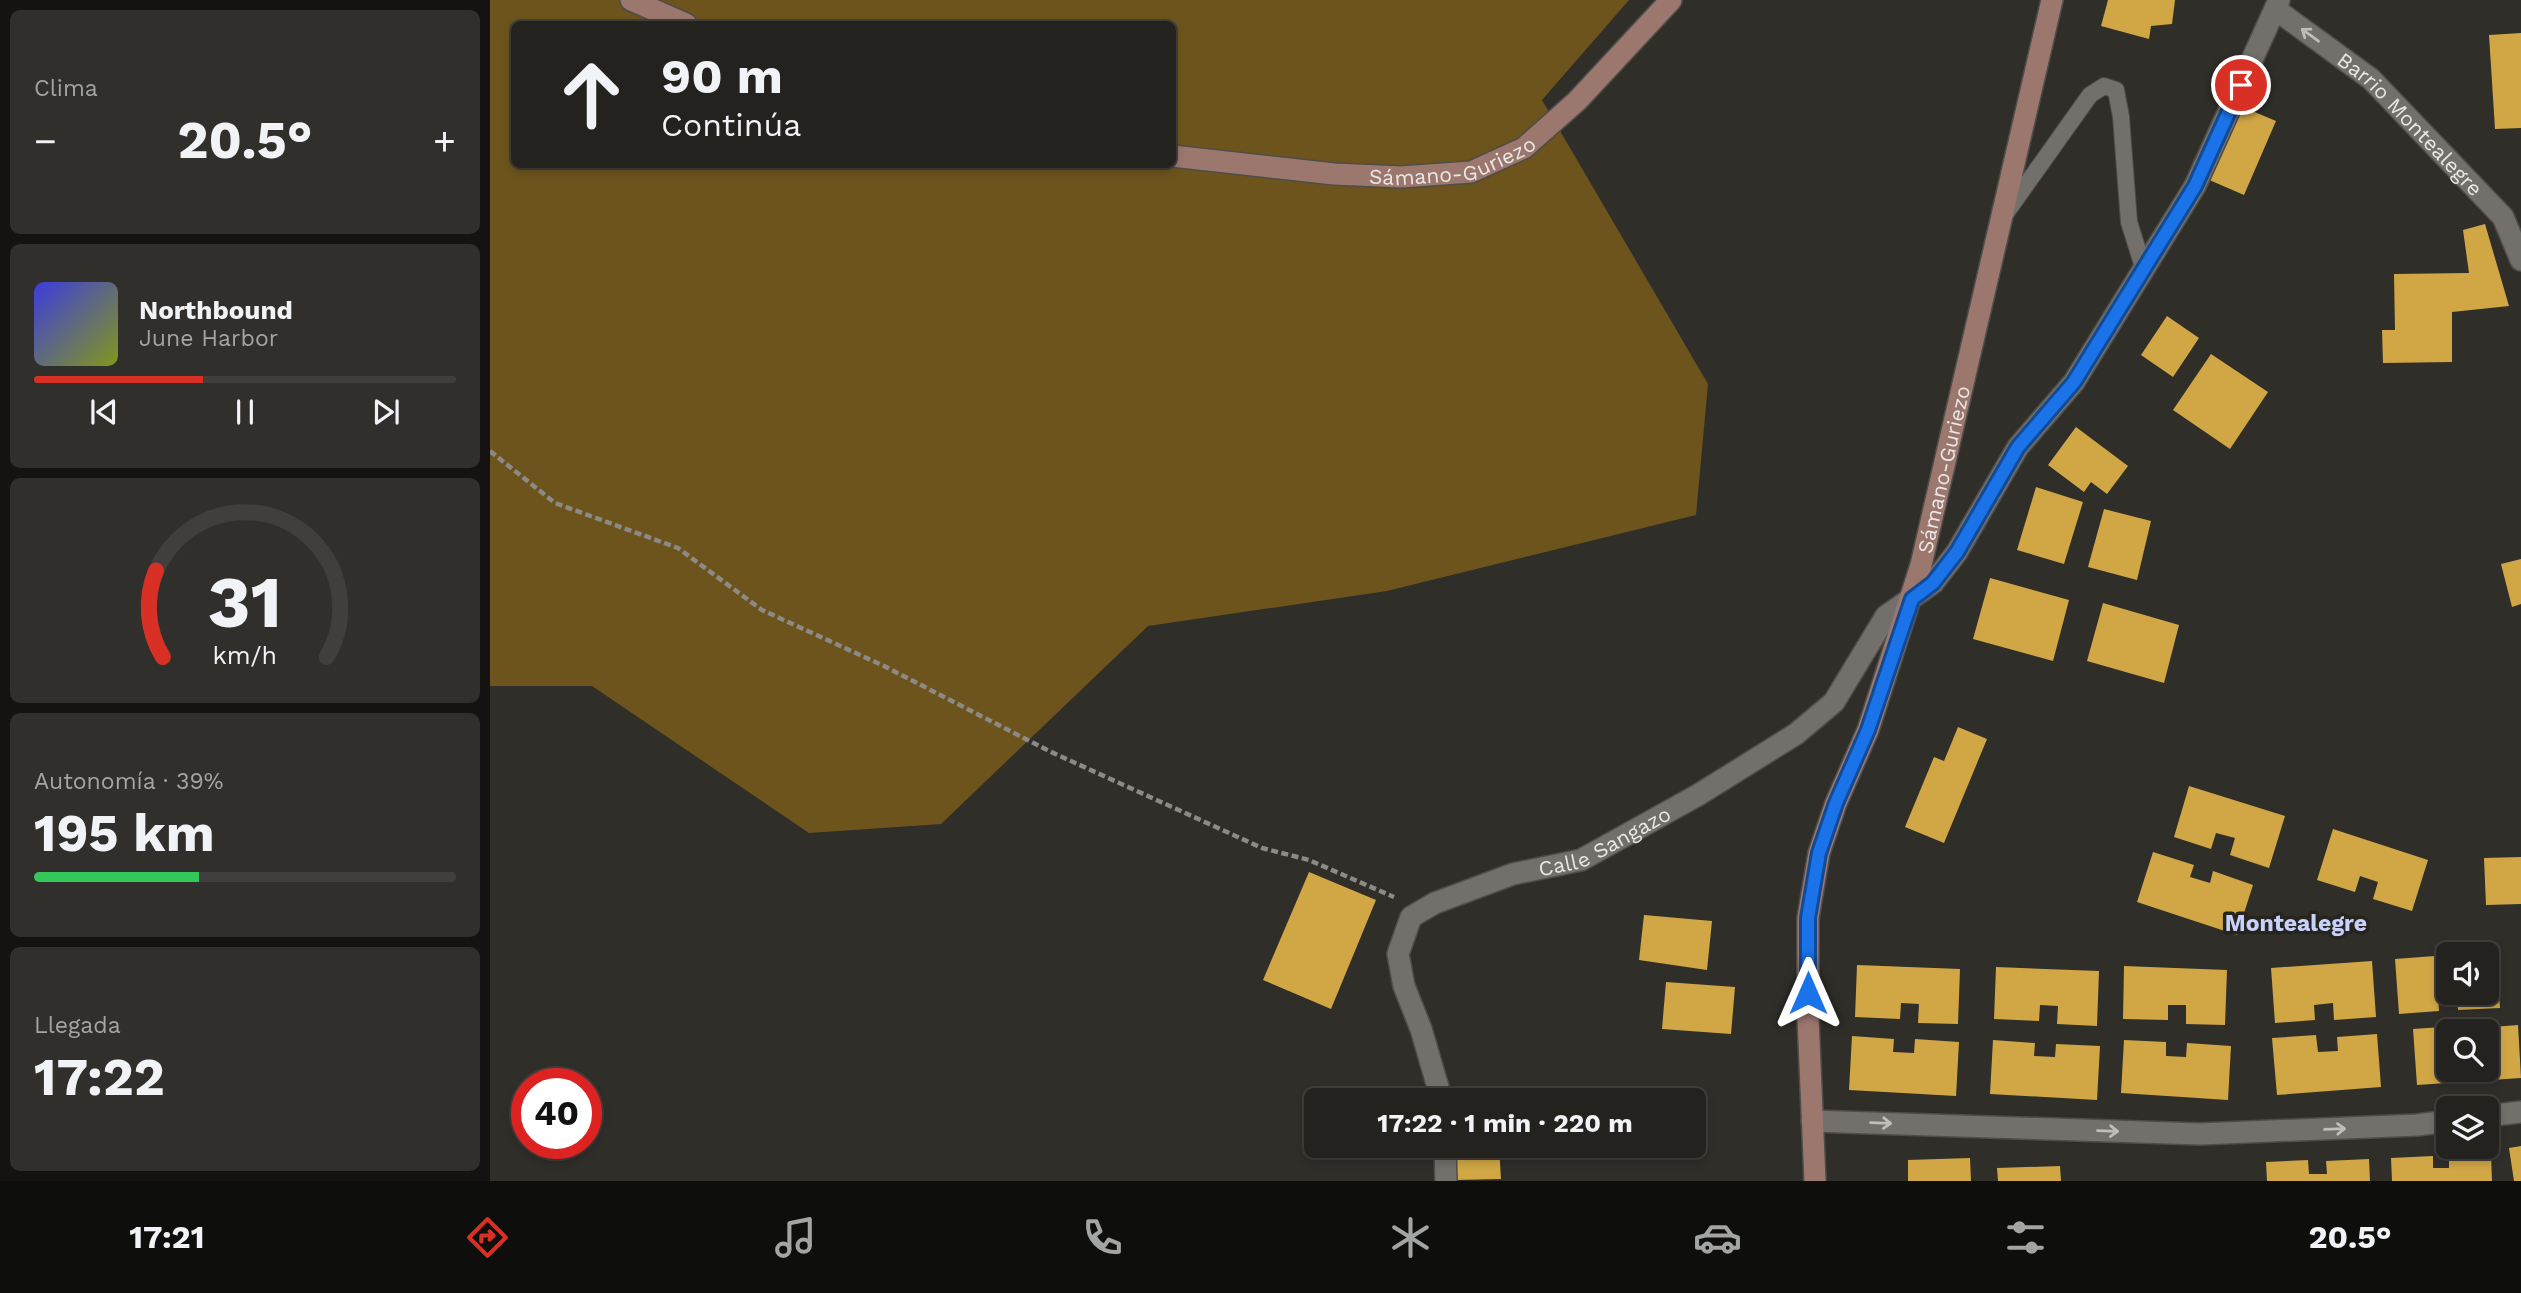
<!DOCTYPE html>
<html lang="es">
<head>
<meta charset="utf-8">
<style>
  :root { --surface:#24221f; --page:#302f2c; --text:#f1f3f6; --muted:#a3a4a4; --line:#413f3d; --accent:#d93025 }
  body { margin:0; font-family:"Work Sans",sans-serif; background:var(--page); color:var(--text); height:100vh; display:flex; flex-direction:column; font-size:26px; white-space:nowrap }
  * { box-sizing:border-box; margin:0 }
  p { font-size:23px; color:var(--muted) }
  .icon { flex:none; width:38px; height:38px; fill:none; stroke:currentColor; stroke-width:2; stroke-linecap:round; stroke-linejoin:round }
  .map { position:relative; flex:1; overflow:hidden }
  .side { display:flex; flex-direction:column; gap:10px; padding:10px; background:#141311; width:490px }
  .side>* { flex:none }
  .guide { position:absolute; left:21px; top:21px; width:665px; height:147px; border-radius:10px; box-shadow:0 4px 10px #0003,0 0 0 2px var(--line); background:#24221f; color:var(--text); overflow:hidden }
  .controls { position:absolute; left:1946px; top:942px; display:grid; gap:14px }
  .controls a { display:grid; place-items:center; width:63px; height:63px; border-radius:10px; background:var(--surface); box-shadow:0 4px 10px #0003,0 0 0 2px var(--line); font-size:35px }
  .speed { position:absolute; left:21px; top:1068px; display:flex; gap:14px; font-size:35px; font-weight:700; text-align:center }
  .speed>* { display:grid; place-content:center; width:91px; height:91px; border-radius:50%; background:var(--surface); box-shadow:0 4px 10px #0003,0 0 0 2px var(--line); line-height:1 }
  .speed .limit { border:10px solid #d22; background:#fff; color:#111 }
  .pin { position:absolute; display:grid; place-items:center; width:60px; height:60px; color:#fff; margin:-30px; border:4px solid #fff; border-radius:50%; box-shadow:0 2px 7px #0007 }
  .me { position:absolute; width:77px; margin:-38px; rotate:0deg; stroke-linejoin:round; filter:drop-shadow(0 0 5px #0008) }
  .turn { display:flex; align-items:center; gap:24px; height:147px; padding:0 35px; font-size:32px }
  .turn .icon { width:91px; height:91px; stroke-width:2.5 }
  .turn b { display:block; font-size:49px; line-height:60px }
  .big { font-size:52px; font-weight:700; line-height:1.1 }
  .side .tile { flex:1; display:flex; flex-direction:column; justify-content:center; gap:10px; min-width:0; padding:0 24px; border-radius:10px; background:var(--page) }
  .side .dial { align-items:center; gap:0 }
  .dial svg { height:182px; overflow:visible; fill:none; stroke:var(--line); stroke-width:7; stroke-linecap:round; text-anchor:middle }
  .dial text { fill:var(--text); stroke:none }
  .song { display:flex; align-items:center; gap:21px }
  .cover { width:84px; height:84px; border-radius:10px; background:linear-gradient(135deg,hsl(240 70% 55%),hsl(70 70% 35%)) }
  .played { height:7px; border-radius:4px; background:linear-gradient(90deg,var(--accent) 40%,var(--line) 40%) }
  .keys { display:flex; justify-content:space-around; direction:ltr }
  .heat { display:flex; justify-content:space-between; align-items:center; font-size:38px; direction:ltr }
  .charge { height:10px; border-radius:5px; background:linear-gradient(90deg,#34c759 39%,var(--line) 0) }
  .trip { position:absolute; left:814px; top:1088px; width:402px; height:70px; border-radius:10px; background:var(--surface); box-shadow:0 4px 10px #0003,0 0 0 2px var(--line); font-weight:700; line-height:70px; text-align:center }
  .tabs { display:flex; height:112px; justify-content:space-around; align-items:center; background:#0e0e0c; color:var(--muted) }
  .tabs .icon { width:49px; height:49px }
  .tabs .selected { color:var(--accent) }
  .tabs b { font-size:32px; color:var(--text) }
  main { display:flex; flex:1; min-height:0 }
  .map>svg:first-child { display:block }
  .green { fill:#6c541c; fill-rule:evenodd }
  .building { fill:#d1a746 }
  .lines { fill:none; stroke-linecap:round; stroke-linejoin:round }
  .lane-casing { stroke:#4e4d49; stroke-width:18 }
  .street-casing { stroke:#4e4d49; stroke-width:24 }
  .secondary-casing { stroke:#4e4d49; stroke-width:24 }
  .path { stroke:#8c8a86; stroke-width:4.5; stroke-dasharray:7 3.5; stroke-linecap:butt }
  .lane { stroke:#73706b; stroke-width:16 }
  .street { stroke:#73706b; stroke-width:21 }
  .secondary { stroke:#9b776e; stroke-width:21 }
  .oneway { stroke:#c0beba }
  .route-casing { stroke:#114b97; stroke-width:18 }
  .route { stroke:#1a73e8; stroke-width:12 }
  .labels { text-anchor:middle; dominant-baseline:central; stroke-width:7; stroke-linejoin:round; paint-order:stroke }
  .street-label { font-size:21px; fill:#e9e8e5; stroke:#26241f }
  .neighbourhood-label { font-size:23px; font-weight:bold; fill:#c8d1fc; stroke:#26241f }
</style>
</head>
<body>
<main>
<section class="side">
<div class="tile"><p>Clima</p>
<div class="heat"><a>−</a><b class="big">20.5°</b><a>+</a></div>
</div>
<div class="tile">
<div class="song"><i class="cover"></i><div><b>Northbound</b><p>June Harbor</p></div></div>
<div class="played"></div>
<div class="keys"><svg class="icon" aria-label="previous" viewBox="0 0 24 24"><path d="M18 5L8 12l10 7zM5 5v14"/></svg><svg class="icon" aria-label="pause" viewBox="0 0 24 24"><path d="M8 5v14M16 5v14"/></svg><svg class="icon" aria-label="next" viewBox="0 0 24 24"><path d="M6 5l10 7-10 7zM19 5v14"/></svg></div>
</div>
<div class="tile dial"><svg viewBox="0 0 100 80">
<path d="M14 69A42 42 0 1 1 86 69"/>
<path d="M14 69A42 42 0 0 1 11 31" stroke="#d93025"/>
<text x="50" y="56" font-size="32" font-weight="700">31</text>
<text x="50" y="72" font-size="11">km/h</text>
</svg></div>
<div class="tile"><p>Autonomía · 39%</p><b class="big">195 km</b><div class="charge"></div></div>
<div class="tile"><p>Llegada</p><b class="big">17:22</b></div>
</section>
<div class="map">
<svg width="2031" height="1181" viewBox="0 0 2031 1181">
  <rect width="100%" height="100%" fill="#302e29"/>
  <path class="green" d="M0 0H1139L1052 100 1218 384 1206 515 897 591 658 626 451 824 319 833 102 686H0ZM24 24H682V164H24Z"/>
  <g class="building">
    <path d="M1618 0H1685L1682 24 1661 26 1659 39 1611 26Z"/>
    <path d="M2031 33V128L2005 129 1999 35Z"/>
    <path d="M1748 105 1786 121 1754 195 1717 179Z"/>
    <path d="M1995 224 2019 306 1962 312V362L1893 363 1892 330H1905L1904 274 1979 273 1973 230Z"/>
    <path d="M1677 316 1709 338 1683 377 1651 355Z"/>
    <path d="M1721 354 1778 392 1740 449 1683 410Z"/>
    <path d="M1586 427 1638 466 1617 494 1601 482 1594 492 1558 465Z"/>
    <path d="M1546 487 1593 502 1574 564 1527 550Z"/>
    <path d="M1614 509 1661 521 1647 580 1598 567Z"/>
    <path d="M2031 559V604L2022 607 2011 564Z"/>
    <path d="M1500 578 1579 600 1563 661 1483 639Z"/>
    <path d="M1613 603 1689 625 1674 683 1597 661Z"/>
    <path d="M1468 727 1497 739 1454 843 1415 827 1444 757 1454 761Z"/>
    <path d="M1699 786 1795 816 1779 868 1740 855 1745 838 1726 833 1721 849 1684 837Z"/>
    <path d="M1843 829 1938 860 1922 911 1883 899 1888 882 1870 876 1865 892 1827 880Z"/>
    <path d="M1663 852 1704 865 1700 877 1720 883 1723 871 1763 885 1747 935 1647 902Z"/>
    <path d="M2031 857V904L1996 905 1994 858Z"/>
    <path d="M819 872 886 900 841 1009 773 980Z"/>
    <path d="M1154 915 1222 921 1217 970 1149 960Z"/>
    <path d="M2006 952 2010 1008 1968 1010 1967 992H1997V953Z"/>
    <path d="M1958 955V994L1948 995 1949 1011 1909 1014 1905 959Z"/>
    <path d="M1882 961 1886 1017 1844 1020 1843 1003 1824 1005 1825 1020 1785 1023 1781 968Z"/>
    <path d="M1367 965 1470 969 1468 1024 1428 1023 1429 1004 1411 1003 1410 1019 1365 1017Z"/>
    <path d="M1634 966 1737 970 1735 1025 1696 1024V1005H1678V1020L1633 1019Z"/>
    <path d="M1506 967 1609 971 1607 1026 1567 1024 1568 1006 1550 1005 1549 1021 1504 1019Z"/>
    <path d="M1176 982 1245 987 1241 1034 1172 1029Z"/>
    <path d="M2028 1025 2031 1078 1927 1085 1923 1029 1967 1026 1968 1031H1958V1069H1997V1031H1989V1028Z"/>
    <path d="M1887 1034 1891 1087 1787 1095 1782 1038 1826 1035 1828 1052 1848 1051 1847 1037Z"/>
    <path d="M1362 1036 1404 1039 1403 1052 1424 1053 1425 1039 1469 1042 1466 1096 1359 1090Z"/>
    <path d="M1503 1040 1545 1043 1544 1056 1565 1057 1566 1044 1610 1046 1607 1100 1500 1094Z"/>
    <path d="M1634 1040 1676 1042V1056L1696 1057 1697 1043 1741 1046 1738 1100 1631 1093Z"/>
    <path d="M962 1146H1009L1011 1179 964 1180Z"/>
    <path d="M2031 1146V1181H2024L2019 1148Z"/>
    <path d="M2001 1155 2002 1181H1902L1901 1158 1943 1156V1168H1959V1157Z"/>
    <path d="M1480 1158 1481 1181H1418V1160Z"/>
    <path d="M1879 1159 1880 1181H1777L1776 1162 1818 1160 1819 1174H1837L1836 1161Z"/>
    <path d="M1570 1166 1571 1181H1508L1507 1168Z"/>
  </g>
  <g class="lines">
    <defs>
      <path id="lane" d="M1516 213 1600 95 1614 86 1626 90 1631 117 1639 222 1654 270"/>
      <g id="street">
        <path id="s1" d="M1785 9 1881 79 2013 217 2031 260"/>
        <path id="s2" d="M952 1101 931 1029 914 986 908 954 921 917 945 903 1023 874 1091 860 1208 795 1306 734 1344 702 1396 616 1443 583 1467 552 1528 447 1584 382 1705 186 1789 0"/>
        <path d="M1997 1116 2031 1112"/>
        <path d="M1322 1121 1710 1134 1927 1125 1958 1121"/>
        <path d="M955 1146 956 1181"/>
      </g>
      <g id="secondary">
        <path d="M141 0 196 24"/>
        <path id="s3" d="M682 156 844 174 911 177 981 172 1034 148 1087 101 1181 0"/>
        <path id="s4" d="M1325 1181 1318 1018V918L1329 853 1346 803 1378 730 1431 565 1562 0"/>
      </g>
    </defs>
    <use href="#lane" class="lane-casing"/>
    <use href="#street" class="street-casing"/>
    <use href="#secondary" class="secondary-casing"/>
    <path class="path" d="M0 451 65 503 188 548 272 610 394 666 559 751 772 848 819 860 904 897"/>
    <use href="#lane" class="lane"/>
    <use href="#street" class="street"/>
    <use href="#secondary" class="secondary"/>
  </g>
  <defs><path id="oneway-shaft" d="M-6 0H5M1.5-3L5.5 0L1.5 3" fill="none" stroke-width="1.6" stroke-linecap="round" stroke-linejoin="round" transform="scale(1.75)"/></defs>
  <g class="oneway">
    <use href="#oneway-shaft" transform="translate(1820 35) rotate(-144)"/>
    <use href="#oneway-shaft" transform="translate(1391 1123) rotate(2)"/>
    <use href="#oneway-shaft" transform="translate(1845 1129) rotate(-2)"/>
    <use href="#oneway-shaft" transform="translate(1618 1131) rotate(2)"/>
  </g>
  <g class="lines">
    <defs>
      <path id="route" d="M1318 993V918L1329 853 1346 803 1378 730 1422 599 1443 583 1467 552 1528 447 1584 382 1705 186 1751 85"/>
    </defs>
    <use href="#route" class="route-casing"/>
    <use href="#route" class="route"/>
  </g>
  <g class="labels">
    <g class="street-label">
      <text stroke="none"><textPath href="#s1" startOffset="178">Barrio Montealegre</textPath></text>
      <text stroke="none"><textPath href="#s3" startOffset="284">Sámano-Guriezo</textPath></text>
      <text stroke="none"><textPath href="#s4" startOffset="733">Sámano-Guriezo</textPath></text>
      <text stroke="none"><textPath href="#s2" startOffset="402">Calle Sangazo</textPath></text>
    </g>
    <g class="neighbourhood-label">
      <text x="1806" y="923">Montealegre</text>
    </g>
  </g>
</svg>
<div class="controls">
<a><svg class="icon" aria-label="sound" viewBox="0 0 24 24"><path d="M4 9h4l5-4v14l-5-4H4zM17 9q2 3 0 6"/></svg></a>
<a><svg class="icon" aria-label="search" viewBox="0 0 24 24"><circle cx="10" cy="10" r="6"/><path d="M15 15l6 6"/></svg></a>
<a><svg class="icon" aria-label="layers" viewBox="0 0 24 24"><path d="M12 4l9 5-9 5-9-5zM3 14l9 5 9-5"/></svg></a>
</div>
<div class="speed"><div class="limit">40</div></div>
<div class="pin" style="left:1751px;top:85px;background:#d93025"><svg class="icon" aria-label="arrive" viewBox="0 0 24 24"><path d="M6 21V4h12l-3 4 3 4H6"/></svg></div>
<svg class="me" style="left:1318px;top:993px" viewBox="-20 -20 40 40"><path d="M0-17L14 15 0 8-14 15z" fill="#1a73e8" stroke="#fff" stroke-width="4"/></svg>
<div class="trip">17:22 · 1 min · 220 m</div>
<div class="guide">
<div class="turn"><svg class="icon" aria-label="ahead" viewBox="0 0 24 24"><path d="M12 20V5M6 11l6-6 6 6"/></svg><div><b>90 m</b>Continúa</div></div>
</div>
</div>
</main>
<nav class="tabs">
<b>17:21</b>
<svg class="icon selected" aria-label="directions" viewBox="0 0 24 24"><path d="M12 3l9 9-9 9-9-9zM9 14v-3h6M13 9l2 2-2 2"/></svg>
<svg class="icon" aria-label="music" viewBox="0 0 24 24"><path d="M9 18V5l10-2v13"/><circle cx="6" cy="18" r="3"/><circle cx="16" cy="16" r="3"/></svg>
<svg class="icon" aria-label="phone" viewBox="0 0 24 24"><path d="M5 4h4l2 5-3 2q2 4 5 5l2-3 5 2v4C11 20 4 13 5 4z"/></svg>
<svg class="icon" aria-label="climate" viewBox="0 0 24 24"><path d="M12 3v18M4 7l16 10M4 17L20 7"/></svg>
<svg class="icon" aria-label="car" viewBox="0 0 24 24"><path d="M5 17H2v-5l4-1 3-4h7l3 4 3 1v5h-3M9 17h6M6 11h13"/><circle cx="7" cy="17" r="2"/><circle cx="17" cy="17" r="2"/></svg>
<svg class="icon" aria-label="filters" viewBox="0 0 24 24"><path d="M4 7h16M4 17h16"/><circle cx="9" cy="7" r="2"/><circle cx="15" cy="17" r="2"/></svg>
<b>20.5°</b>
</nav>
</body>
</html>
